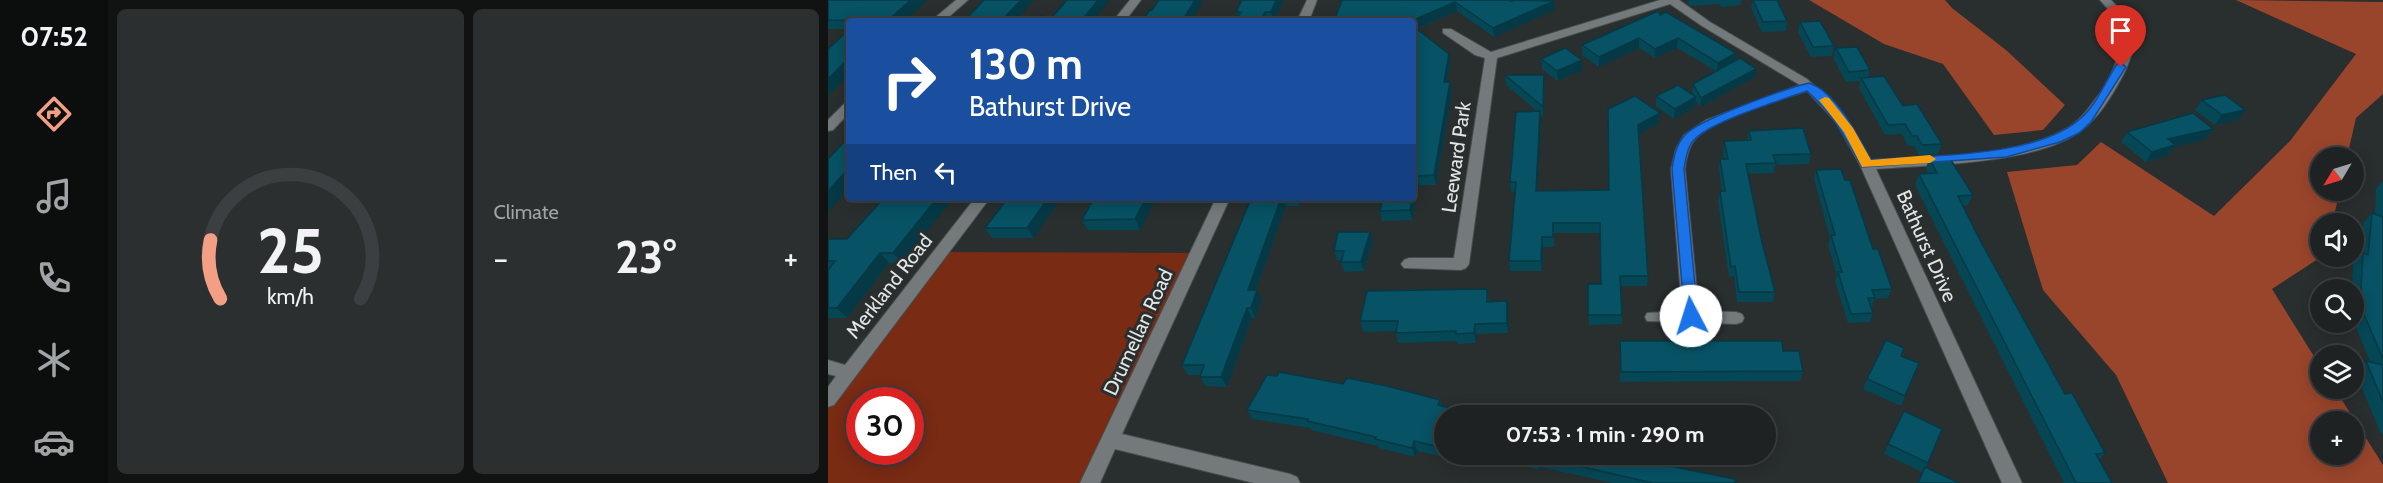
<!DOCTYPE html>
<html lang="en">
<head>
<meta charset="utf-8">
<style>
  :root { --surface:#1f2223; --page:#2c2f30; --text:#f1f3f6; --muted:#a1a4a6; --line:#3c3f41; --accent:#f39f86 }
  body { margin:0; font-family:Cabin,sans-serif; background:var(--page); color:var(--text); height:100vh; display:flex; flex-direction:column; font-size:22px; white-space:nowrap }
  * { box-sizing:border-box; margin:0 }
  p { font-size:20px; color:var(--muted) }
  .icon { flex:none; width:33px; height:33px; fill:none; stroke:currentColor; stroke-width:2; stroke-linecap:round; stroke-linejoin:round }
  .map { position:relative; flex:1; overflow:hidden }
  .sheet { display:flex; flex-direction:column; gap:9px; padding:9px; background:#111313; width:720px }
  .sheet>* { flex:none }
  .guide { position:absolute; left:18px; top:18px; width:570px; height:183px; border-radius:6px; box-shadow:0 3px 15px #0003,0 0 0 2px var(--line); background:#1a4fa0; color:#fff; overflow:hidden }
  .needle { width:39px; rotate:232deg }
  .tools { position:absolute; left:1482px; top:147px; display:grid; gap:12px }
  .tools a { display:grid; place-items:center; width:54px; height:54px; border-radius:50%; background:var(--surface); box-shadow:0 3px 15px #0003,0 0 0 2px var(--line); font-size:30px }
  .speed { position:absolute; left:18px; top:387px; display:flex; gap:12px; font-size:30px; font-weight:700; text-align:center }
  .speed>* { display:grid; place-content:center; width:78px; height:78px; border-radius:50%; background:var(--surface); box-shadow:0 3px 15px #0003,0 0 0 2px var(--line); line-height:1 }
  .speed .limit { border:9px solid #d22; background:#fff; color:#111 }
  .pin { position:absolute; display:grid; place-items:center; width:51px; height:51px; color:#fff; margin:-62px -26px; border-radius:50% 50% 50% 0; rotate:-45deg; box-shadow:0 0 6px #0007 }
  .pin .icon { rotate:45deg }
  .me { position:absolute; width:66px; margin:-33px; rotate:355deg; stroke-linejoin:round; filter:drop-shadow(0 0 4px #0008) }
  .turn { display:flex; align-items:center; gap:21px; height:126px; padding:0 24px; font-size:27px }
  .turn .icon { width:78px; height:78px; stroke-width:2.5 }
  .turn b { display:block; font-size:42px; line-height:51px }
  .then { display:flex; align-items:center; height:57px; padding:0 24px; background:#0003; gap:12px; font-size:22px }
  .big { font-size:45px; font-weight:800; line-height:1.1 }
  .sheet .card { flex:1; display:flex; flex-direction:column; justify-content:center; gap:9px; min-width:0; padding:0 21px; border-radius:9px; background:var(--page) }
  .sheet .dial { align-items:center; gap:0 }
  .dial svg { height:156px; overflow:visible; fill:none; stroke:var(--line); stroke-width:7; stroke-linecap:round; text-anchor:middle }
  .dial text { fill:var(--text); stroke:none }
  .heat { display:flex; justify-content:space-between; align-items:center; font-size:33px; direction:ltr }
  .sheet .tiles { flex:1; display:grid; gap:9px; grid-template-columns:repeat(2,1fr) }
  .trip { position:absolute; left:606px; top:405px; width:342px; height:60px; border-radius:30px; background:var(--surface); box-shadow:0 3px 15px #0003,0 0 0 2px var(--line); font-weight:800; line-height:60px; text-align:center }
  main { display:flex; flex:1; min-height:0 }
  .tab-bar { display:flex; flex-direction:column; width:108px; justify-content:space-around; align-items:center; background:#0c0e0e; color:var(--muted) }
  .tab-bar .icon { width:42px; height:42px }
  .tab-bar .active { color:var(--accent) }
  .tab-bar b { font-size:27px; color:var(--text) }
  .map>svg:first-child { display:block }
  .green { fill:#792b14; fill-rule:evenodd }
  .forest { fill:#99452c; fill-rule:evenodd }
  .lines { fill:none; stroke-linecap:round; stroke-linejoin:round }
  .street-casing { stroke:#484c4d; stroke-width:2 }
  .street { fill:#74797b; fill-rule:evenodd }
  .wall { fill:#064756 }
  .shaded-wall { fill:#053946 }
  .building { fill:#075264; stroke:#053946; stroke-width:1.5 }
  .route { fill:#1a73e8; stroke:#114b97; stroke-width:1.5 }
  .slow { fill:#f59e0b }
  .labels { text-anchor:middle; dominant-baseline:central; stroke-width:6; stroke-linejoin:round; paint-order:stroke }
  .street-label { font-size:20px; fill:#e2e5e5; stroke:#292e2f }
</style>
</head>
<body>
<main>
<nav class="tab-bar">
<b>07:52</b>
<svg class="icon active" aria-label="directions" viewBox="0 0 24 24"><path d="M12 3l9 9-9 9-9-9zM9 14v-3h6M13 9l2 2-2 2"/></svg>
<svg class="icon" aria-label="music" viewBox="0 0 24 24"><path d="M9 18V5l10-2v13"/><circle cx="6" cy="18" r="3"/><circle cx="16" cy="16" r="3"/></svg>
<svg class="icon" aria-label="phone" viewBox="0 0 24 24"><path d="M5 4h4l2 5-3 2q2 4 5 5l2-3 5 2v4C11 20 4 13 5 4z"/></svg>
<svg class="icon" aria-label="climate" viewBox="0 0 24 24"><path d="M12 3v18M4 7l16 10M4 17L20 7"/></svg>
<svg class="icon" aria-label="car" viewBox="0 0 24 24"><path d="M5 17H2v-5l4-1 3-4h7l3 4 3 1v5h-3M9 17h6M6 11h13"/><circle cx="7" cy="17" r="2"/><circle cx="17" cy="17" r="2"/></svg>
</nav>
<section class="sheet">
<div class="tiles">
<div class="card dial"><svg viewBox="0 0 100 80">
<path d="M14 69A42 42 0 1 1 86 69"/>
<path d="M14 69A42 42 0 0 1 9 39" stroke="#f39f86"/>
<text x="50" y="56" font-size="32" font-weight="700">25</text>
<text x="50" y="72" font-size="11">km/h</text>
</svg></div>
<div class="card"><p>Climate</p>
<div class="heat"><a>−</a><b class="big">23°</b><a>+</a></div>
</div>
</div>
</section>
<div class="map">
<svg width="1555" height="483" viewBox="0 0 1555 483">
  <rect width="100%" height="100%" fill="#292e2f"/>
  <path class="green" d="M114 252 370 253 262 483H0V400ZM32 400H82V452H32Z"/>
  <g class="forest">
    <path d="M981 0H1117L1124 8 1178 50 1237 105 1215 130 1166 135 1115 64 1056 44Z"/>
    <path d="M1408 0 1555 2V94L1528 118 1519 157 1492 158V190L1512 191 1504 223 1492 224 1493 257 1444 289 1492 366V388L1507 389 1555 465V483H1340L1288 375 1215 290 1179 172 1249 165 1273 142 1386 216 1462 141 1528 54ZM1492 422H1526V454H1492Z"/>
  </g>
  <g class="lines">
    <defs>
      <g id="street">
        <path d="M128 0H140L116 21H103Z"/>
        <path d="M302 0H313L297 21H285Z"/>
        <path d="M479 0H489L481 21H469Z"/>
        <path d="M832 0H851L882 22 979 79 1012 110 1043 160C1105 156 1187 159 1241 127 1254 119 1263 105 1272 93 1287 72 1294 51 1294 25L1272 0H1283L1304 22C1311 39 1302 63 1293 79 1283 97 1271 117 1254 130 1211 164 1102 165 1048 169L1194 483H1174L1032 165 1008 122 979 91C952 100 881 119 865 142 860 150 858 160 857 169L871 311 908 312 914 314 916 318 914 322 908 324 819 321 817 317 819 313 854 311 843 169 848 149 856 135 878 120 972 85 874 26 842 4 669 58 641 264 638 268 633 270 576 268 573 264 576 260 581 258H626L657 58 647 55 615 33V29H623L663 52Z"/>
        <path d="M21 102V113L5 130 0 131V120L17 103Z"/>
        <path d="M147 198H162L6 405 0 407V387L8 376 0 374V360L17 365Z"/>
        <path d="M388 198H402L294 434 462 474 469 477 472 483H426L287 449 272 483H252Z"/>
      </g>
    </defs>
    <use href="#street" class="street-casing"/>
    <use href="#street" class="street"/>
  </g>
  <g class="wall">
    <path d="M0 0 77 21H21V29H0Z"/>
    <path d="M414 0H456L446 21H407L410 17 408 12Z"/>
    <path d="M514 0 686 1 727 10 666 37 629 11 589 29 621 54 622 63 619 82 624 92 608 185H591L584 220 554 221 552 211 585 198 587 62 585 60V21Z"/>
    <path d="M861 0H913L912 5 893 7 892 4 863 6 860 4Z"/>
    <path d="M925 0H949L959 21 958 31 934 32 923 8Z"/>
    <path d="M832 15 908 53 907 61 927 77 872 107 868 100 867 107 846 119 828 106V96L865 95 864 92 865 84 888 71 849 48 827 58 811 48 771 67 754 55V45Z"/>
    <path d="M972 22 1006 46 1004 56 983 57 970 32Z"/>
    <path d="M1008 48 1042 70 1040 77 1075 106 1114 144 1110 154 1091 155 1086 146H1080L1074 134 1057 135 1031 88 1032 81 1018 82 1005 58Z"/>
    <path d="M713 59 754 70 730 81 714 69Z"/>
    <path d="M677 75 716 85 715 117 712 114 709 191 781 190 780 109 831 123 811 134 820 276 819 286H793L794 324 761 325 760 284H773L772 233H726V247H715L714 271H682L681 261 687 192H683L682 182 709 111 678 85Z"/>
    <path d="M1374 100 1417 110 1410 120 1387 125 1367 110Z"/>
    <path d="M1385 129 1378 139 1346 147 1341 155 1318 162 1293 142 1299 132Z"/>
    <path d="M921 131 983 154 981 164 947 165 946 173 920 174 933 238 947 292 945 302H909L906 276 901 277 890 201 892 191H894L891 169 892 159H896L895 151 896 141 919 140Z"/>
    <path d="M1101 158 1145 195 1140 205 1134 206 1154 244 1237 394 1277 453 1271 460 1284 483H1236L1087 185 1091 174H1100L1098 168Z"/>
    <path d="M988 170 1045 249 1064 289 1060 298 1046 299 1044 307 1045 313 1042 322 1020 323 1007 281 1009 275 1000 245 1002 238 986 179Z"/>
    <path d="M1555 181V434H1553L1527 371 1538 361 1542 362 1526 322V290H1524L1525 263 1532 256 1535 223 1544 213 1547 214 1548 189Z"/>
    <path d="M56 198 74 263H61L19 318H0V239H19Z"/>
    <path d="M180 198 206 238H164L157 228Z"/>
    <path d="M434 198H480L479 202H473L472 206H458L428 290 434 300 427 318H424L399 387 377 386 372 377V375H360L354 365Z"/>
    <path d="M327 201 312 230H260L254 220Z"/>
    <path d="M542 232 545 241 536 271 516 272 513 262 514 260H509L506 251Z"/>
    <path d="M659 289 661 302 681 311 680 333 648 334V343L630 344 629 341 570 343 568 333V331L535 332 532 321Z"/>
    <path d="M792 341 955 351 975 371 972 381 792 382Z"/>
    <path d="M1073 356 1091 363 1073 406 1035 389 1039 379Z"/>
    <path d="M449 376 515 384 612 400 614 406 639 412 640 416H616V454H839L837 465 910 483H785L712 467 711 470 656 455 652 465 589 451 587 457 551 448 550 446 483 430 482 428 424 419 419 410Z"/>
    <path d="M1076 411 1100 463 1098 467 1131 483H1089L1094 472 1056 454Z"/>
  </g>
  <g class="shaded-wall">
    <path d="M83 0H99L77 21H59Z"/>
    <path d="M193 0H206L188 21H173Z"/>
    <path d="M270 0H282L265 21H253Z"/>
    <path d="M367 0H373L374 3 363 21H354Z"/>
    <path d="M448 0H456L446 21 443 12Z"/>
    <path d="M726 1 727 10 666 37 665 28Z"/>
    <path d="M627 2 629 11 585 30V21H583Z"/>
    <path d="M437 12 440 21H432Z"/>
    <path d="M811 38V48L771 67V57Z"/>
    <path d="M850 38 849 48 827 58V49Z"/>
    <path d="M908 53 907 63 889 72 890 63Z"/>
    <path d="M621 54 622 63 618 92 616 82Z"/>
    <path d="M21 58V75L0 96V79Z"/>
    <path d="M754 60V70L730 81 729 71Z"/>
    <path d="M928 69 927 77 872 107 873 98Z"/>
    <path d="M622 82 624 92 608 185 606 175Z"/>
    <path d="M868 97 867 107 846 119 847 109Z"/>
    <path d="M1417 110 1410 120 1387 125 1394 115Z"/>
    <path d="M712 111 713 121 709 201 708 191Z"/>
    <path d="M832 113 831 123 810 135V125Z"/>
    <path d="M1385 129 1378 139 1346 147 1341 155 1318 162 1324 152 1340 139Z"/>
    <path d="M21 168V188L0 212V191Z"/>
    <path d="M589 176 591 185 584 220 582 210Z"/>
    <path d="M109 198H125L74 263 65 253Z"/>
    <path d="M220 198H233L206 238 199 228Z"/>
    <path d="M318 198H325L327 201 312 230 307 219Z"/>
    <path d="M453 198H455L458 206 424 300 420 290Z"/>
    <path d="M469 198H472L473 202 472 206Z"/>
    <path d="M542 232 545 241 536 271 533 262Z"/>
    <path d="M714 237 715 247 714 271 713 261Z"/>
    <path d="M52 253 61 263 19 318 9 308Z"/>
    <path d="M429 290 434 300 427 318 423 308Z"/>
    <path d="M679 301 681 311 680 333 679 323Z"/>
    <path d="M419 308 424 318 399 387 393 377Z"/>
    <path d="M647 324 648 334V343L646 333Z"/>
    <path d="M586 441 589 451 587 457 584 448Z"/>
    <path d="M651 454 656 455 652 465 650 456Z"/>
    <path d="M711 457 712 467 711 470 710 461Z"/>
  </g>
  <g class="building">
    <path d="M0 0H83L59 21 0 20Z"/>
    <path d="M156 0H193L173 21H136Z"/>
    <path d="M239 0H270L253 21H221Z"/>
    <path d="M331 0H367L354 21H314L322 10H324Z"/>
    <path d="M414 0H448L443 12H437L432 21H407L413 12H408Z"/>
    <path d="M514 0H684L683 1 689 0 726 1 665 28 627 2 583 21H506Z"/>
    <path d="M925 0H949L959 21 935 22Z"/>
    <path d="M830 11 832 15 838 12 908 53 890 63 850 38 827 49 811 38 771 57 754 45Z"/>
    <path d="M214 15 221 21H208Z"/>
    <path d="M992 21 1006 46 985 47 972 22Z"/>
    <path d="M585 26 621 54 616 82H622L606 175 589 176 585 195V74L589 55 585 52Z"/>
    <path d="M21 30V58L0 79V49Z"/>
    <path d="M1029 47 1042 70 1021 72 1008 48Z"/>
    <path d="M737 48 754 60 729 71 713 59Z"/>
    <path d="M912 58 928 69 873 98 865 84Z"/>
    <path d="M677 75H716L715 107Z"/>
    <path d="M1056 76 1075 106 1089 104 1114 144 1094 145 1089 136H1084L1077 124 1060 125 1033 78Z"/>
    <path d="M850 85 868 97 847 109 828 96Z"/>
    <path d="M1397 95 1417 110 1394 115 1374 100Z"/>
    <path d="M807 96 832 113 810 125 820 276H792L794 315H760V284H773L772 223H725V237H714L713 261H681L688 182H682L688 112 712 111 708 191 781 190 780 109Z"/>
    <path d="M1365 113 1385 129 1340 139 1347 145 1324 152 1299 132Z"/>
    <path d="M975 128 983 154 945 155 948 163 918 164 933 238 947 292H911L907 266 903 267 892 191H897L892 159H900L896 141 923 140 921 131Z"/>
    <path d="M21 137V168L0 191V159Z"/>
    <path d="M1121 157 1145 195 1130 196 1154 244 1237 394 1244 393 1277 453 1268 454 1284 483H1248L1091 174 1109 173 1101 158Z"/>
    <path d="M1013 169 1017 180H1022L1045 249H1050L1064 289 1044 290 1047 298H1040L1045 313 1023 314 1010 272H1014L1003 235H1007L988 170Z"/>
    <path d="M56 198H109L65 253H52L9 308H0V270L7 261H0V239H19Z"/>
    <path d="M180 198H220L199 228H157Z"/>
    <path d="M266 198H318L307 219 254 220Z"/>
    <path d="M434 198H453L420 290H429L423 308H419L393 377H372L376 365H354L422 201H433Z"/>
    <path d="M555 198H584L582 210 552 211Z"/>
    <path d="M1544 213 1555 217V359L1532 305 1535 253 1540 255Z"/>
    <path d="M510 232H542L533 262H513L516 251H506Z"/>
    <path d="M659 289V302L679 301V323L647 324 646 333 628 334V331L568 333 570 321H532L539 291Z"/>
    <path d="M1058 340 1076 348 1073 356 1091 363 1077 396 1039 379Z"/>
    <path d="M792 341H954L955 351H971L975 371 793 372Z"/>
    <path d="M1538 361 1555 365V402Z"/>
    <path d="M451 372 515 384 519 378 559 386 612 400 610 405 639 412 638 416H616V448L586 441 584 448 547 439 548 437 479 421 480 419 419 410 439 375 449 376Z"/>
    <path d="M1076 411 1114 429 1100 463 1060 444Z"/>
    <path d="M687 454H838L836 465 907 479V482L910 483H825L711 457 710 461Z"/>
    <path d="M1097 467 1131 483H1090Z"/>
  </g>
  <path class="route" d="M1293 63 1298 67 1263 122 1251 133 1232 142 1178 157 1034 167C1016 136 1007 116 979 91 954 100 884 121 867 139 859 146 858 159 856 169L870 316 868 320H857L844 169C846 156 848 145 857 135 871 119 957 89 981 83 1007 91 1031 137 1043 160 1100 155 1210 158 1253 118 1269 104 1277 82 1289 64Z"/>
  <path class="slow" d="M997 97 1001 98 1025 128 1043 160 1102 155 1108 159 1102 163 1034 167 1016 132 991 100Z"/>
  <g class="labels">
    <g class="street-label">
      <text transform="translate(628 157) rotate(-82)">Leeward Park</text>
      <text transform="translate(1099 246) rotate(66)">Bathurst Drive</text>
      <text transform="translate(61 286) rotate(-52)">Merkland Road</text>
      <text transform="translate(310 332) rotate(-65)">Drumellan Road</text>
    </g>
  </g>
</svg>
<div class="tools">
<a><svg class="needle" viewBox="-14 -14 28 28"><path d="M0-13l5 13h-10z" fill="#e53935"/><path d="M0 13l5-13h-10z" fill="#a1a4a6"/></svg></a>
<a><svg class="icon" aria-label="sound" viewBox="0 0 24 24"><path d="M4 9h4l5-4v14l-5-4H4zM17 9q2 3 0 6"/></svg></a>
<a><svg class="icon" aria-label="search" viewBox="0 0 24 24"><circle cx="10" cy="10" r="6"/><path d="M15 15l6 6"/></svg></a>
<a><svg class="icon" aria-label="layers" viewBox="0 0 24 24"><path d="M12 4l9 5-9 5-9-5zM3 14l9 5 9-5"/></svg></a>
<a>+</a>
</div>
<div class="speed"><div class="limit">30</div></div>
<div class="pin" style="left:1293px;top:67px;background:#d93025"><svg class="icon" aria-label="arrive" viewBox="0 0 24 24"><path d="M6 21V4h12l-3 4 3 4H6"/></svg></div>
<svg class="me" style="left:863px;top:316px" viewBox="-20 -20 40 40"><circle r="19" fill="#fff"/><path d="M0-13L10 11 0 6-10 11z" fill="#1a73e8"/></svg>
<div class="trip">07:53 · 1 min · 290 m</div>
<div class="guide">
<div class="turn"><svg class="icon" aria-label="right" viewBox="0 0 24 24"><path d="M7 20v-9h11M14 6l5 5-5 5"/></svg><div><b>130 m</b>Bathurst Drive</div></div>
<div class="then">Then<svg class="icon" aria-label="left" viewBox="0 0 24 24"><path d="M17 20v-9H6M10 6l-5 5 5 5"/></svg></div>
</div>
</div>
</main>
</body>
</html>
